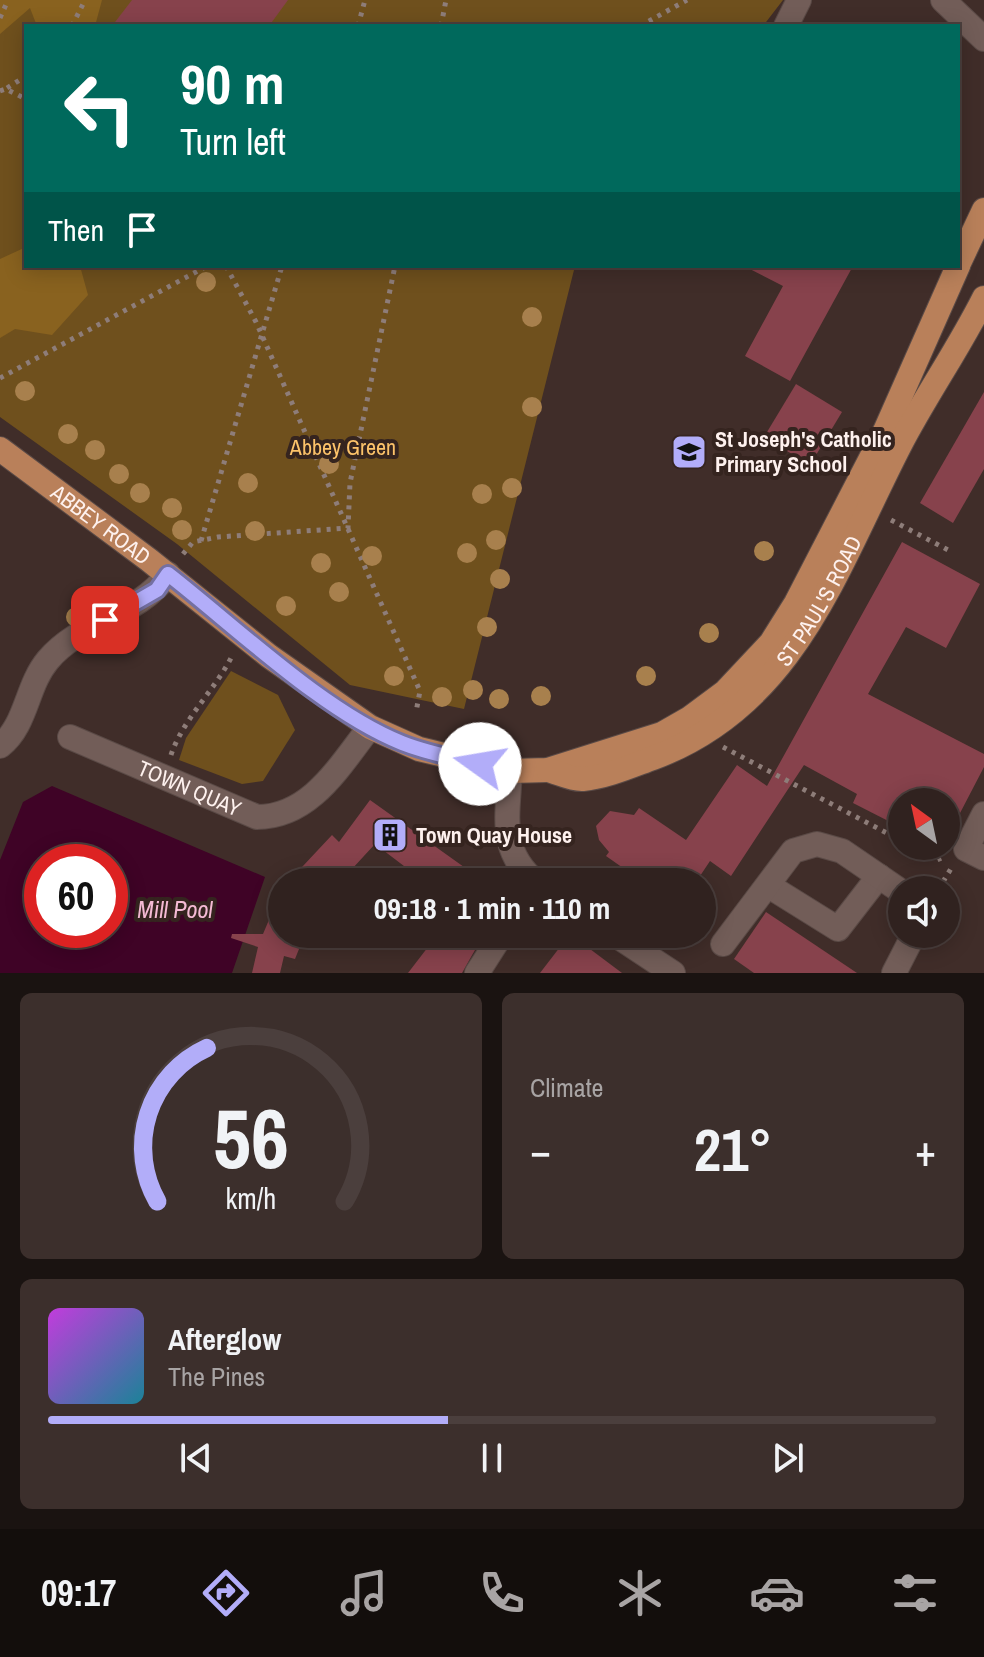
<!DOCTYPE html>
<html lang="en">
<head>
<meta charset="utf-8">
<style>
  :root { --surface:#30221f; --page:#3c2f2c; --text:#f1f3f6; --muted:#a8a4a4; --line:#4b3f3d; --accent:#b2adf9 }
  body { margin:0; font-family:"Archivo Narrow",sans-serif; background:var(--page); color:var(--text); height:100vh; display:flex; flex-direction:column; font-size:30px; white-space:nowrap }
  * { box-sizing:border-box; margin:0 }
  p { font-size:26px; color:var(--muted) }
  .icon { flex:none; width:44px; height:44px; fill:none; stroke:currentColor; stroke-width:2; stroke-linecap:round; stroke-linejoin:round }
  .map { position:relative; height:973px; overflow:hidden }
  .details { display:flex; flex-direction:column; gap:20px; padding:20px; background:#1a1311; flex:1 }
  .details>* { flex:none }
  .banner { position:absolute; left:24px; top:24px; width:936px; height:244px; border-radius:0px; box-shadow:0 4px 20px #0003,0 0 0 2px var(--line); background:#00695c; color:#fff; overflow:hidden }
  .needle { width:52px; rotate:327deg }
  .tools { position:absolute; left:888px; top:788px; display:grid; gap:16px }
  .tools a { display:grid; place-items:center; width:72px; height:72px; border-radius:50%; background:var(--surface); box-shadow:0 4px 20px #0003,0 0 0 2px var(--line); font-size:40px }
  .speed { position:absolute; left:24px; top:844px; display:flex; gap:16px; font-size:40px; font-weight:700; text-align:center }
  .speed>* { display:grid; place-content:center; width:104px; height:104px; border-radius:50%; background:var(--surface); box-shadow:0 4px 20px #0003,0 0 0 2px var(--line); line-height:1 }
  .speed .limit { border:12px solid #d22; background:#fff; color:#111 }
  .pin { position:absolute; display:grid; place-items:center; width:68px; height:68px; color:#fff; margin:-34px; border-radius:16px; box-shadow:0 4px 12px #0006 }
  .me { position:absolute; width:88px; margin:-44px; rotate:283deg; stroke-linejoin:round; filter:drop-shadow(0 0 6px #0008) }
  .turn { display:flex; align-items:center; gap:28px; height:168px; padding:0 24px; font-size:36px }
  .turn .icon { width:104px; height:104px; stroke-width:2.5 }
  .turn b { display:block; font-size:56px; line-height:68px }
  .then { display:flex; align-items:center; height:76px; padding:0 24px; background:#0003; gap:16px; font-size:30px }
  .big { font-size:60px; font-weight:700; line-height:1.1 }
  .details .tile { flex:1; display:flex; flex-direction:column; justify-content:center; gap:12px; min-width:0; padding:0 28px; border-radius:12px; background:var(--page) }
  .details .dial { align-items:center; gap:0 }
  .dial svg { height:208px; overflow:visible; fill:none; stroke:var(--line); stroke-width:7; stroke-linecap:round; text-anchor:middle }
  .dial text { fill:var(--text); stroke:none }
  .song { display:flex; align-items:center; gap:24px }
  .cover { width:96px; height:96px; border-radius:12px; background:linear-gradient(135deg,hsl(290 70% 55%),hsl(190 70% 35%)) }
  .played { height:8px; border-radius:4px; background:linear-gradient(90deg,var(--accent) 45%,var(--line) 45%) }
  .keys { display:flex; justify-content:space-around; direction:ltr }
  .heat { display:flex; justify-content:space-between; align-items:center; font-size:44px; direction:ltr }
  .details .tiles { flex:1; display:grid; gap:20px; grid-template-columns:1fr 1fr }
  .tile:last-child { grid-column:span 2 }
  .trip { position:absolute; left:268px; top:868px; width:448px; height:80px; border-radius:40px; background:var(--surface); box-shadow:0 4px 20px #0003,0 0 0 2px var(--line); font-weight:700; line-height:80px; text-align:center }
  .tabs { display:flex; height:128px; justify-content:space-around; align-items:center; background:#130e0c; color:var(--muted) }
  .tabs .icon { width:56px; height:56px }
  .tabs .selected { color:var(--accent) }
  .tabs b { font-size:36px; color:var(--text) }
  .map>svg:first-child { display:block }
  .green { fill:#6f501d }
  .forest { fill:#89621f }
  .water { fill:#3f0326; fill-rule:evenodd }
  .building { fill:#87424c }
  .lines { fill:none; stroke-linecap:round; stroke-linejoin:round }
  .minor-casing { stroke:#5a4a46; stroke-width:26 }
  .major-casing { stroke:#5a4a46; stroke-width:26 }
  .path { stroke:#8e7d79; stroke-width:5; stroke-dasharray:4 6; stroke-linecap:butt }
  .minor { stroke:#725d58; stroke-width:24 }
  .major { stroke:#b9805a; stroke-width:24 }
  .tree { fill:#a8804d }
  .route-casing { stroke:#7470a2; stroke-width:20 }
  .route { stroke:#b2adf9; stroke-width:14 }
  .labels { text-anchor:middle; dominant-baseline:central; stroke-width:8; stroke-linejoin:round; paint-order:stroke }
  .poi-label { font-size:22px; font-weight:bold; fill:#fef1ee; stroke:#35241f; text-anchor:start }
  .park-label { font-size:22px; fill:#fdc36a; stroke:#35241f }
  .street-label { font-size:22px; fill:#fef1ee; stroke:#35241f }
  .water-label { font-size:24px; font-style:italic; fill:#f5bad4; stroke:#35241f }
</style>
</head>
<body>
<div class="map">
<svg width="984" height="973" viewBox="0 0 984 973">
  <rect width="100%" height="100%" fill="#402d29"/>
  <g class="green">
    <path d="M0 0H783L763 26H26V266H575L464 709 350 685 177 544 0 417Z"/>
    <path d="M231 671 278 695 295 730 263 781 242 784 179 760 186 738Z"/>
  </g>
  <g class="forest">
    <path d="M0 0H102L95 26H37L30 8 0 34Z"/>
    <path d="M26 247V266H80L88 295 52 335 15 329 0 338V259Z"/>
  </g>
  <path class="water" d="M52 786 265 877 232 973H0V860L23 802ZM42 862H110V930H42Z"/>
  <g class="building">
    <path d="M132 0H288L269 26H112Z"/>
    <path d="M744 266H853L790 381 745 356 783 286Z"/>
    <path d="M796 384 842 412 810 465 764 437Z"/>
    <path d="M984 392V469L953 523 920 503Z"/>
    <path d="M902 542 980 584 946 648 906 627 868 694 984 754V767L946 840V802H902V828L853 803 857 794 804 765 731 876 710 861 696 882H643L606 856 609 852 599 840 596 826 610 811 634 815 639 808 686 840 737 765 767 786Z"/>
    <path d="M370 800 485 882H425L375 844 340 882H288L332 835 339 842Z"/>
    <path d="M282 889V934H305L295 959 284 956 280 973H252L258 947 231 938 232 934H263Z"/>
    <path d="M766 912 857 973H754L734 959Z"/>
    <path d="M438 934H484L462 973H408Z"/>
    <path d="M570 934 622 973H540Z"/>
  </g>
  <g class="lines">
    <defs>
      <g id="minor">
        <path d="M943 0 984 39"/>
        <path d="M786 26 799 0"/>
        <path id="s1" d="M70 737 257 817C311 817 340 765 370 727"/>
        <path d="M0 746C27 725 26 686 48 660 81 621 138 616 168 574"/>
        <path d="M510 771C508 815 498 851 536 882"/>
        <path d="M984 814 966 849 984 858"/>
        <path d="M769 886 838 929 879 876"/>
        <path d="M614 934 673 973"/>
        <path d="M723 944 793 851 817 844 842 851 902 892"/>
        <path d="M477 973 502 934"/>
        <path d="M894 973 914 934"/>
      </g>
      <g id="major">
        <path d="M958 265 984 210"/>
        <path id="s2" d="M0 449 149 560 269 656 370 727 419 749 510 771 548 770 662 734 690 718 725 692 771 643 796 603 885 431 958 266"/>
        <path id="s3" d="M548 770C559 773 573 780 583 779 606 777 631 766 653 758 795 705 836 569 900 445 926 395 959 348 984 298"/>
      </g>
    </defs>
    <use href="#minor" class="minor-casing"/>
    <use href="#major" class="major-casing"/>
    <g class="path">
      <path d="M0 18 8 0"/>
      <path d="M72 26 85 0"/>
      <path d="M358 26 365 0"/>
      <path d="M441 26 446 0"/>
      <path d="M640 26 687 0"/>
      <path d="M7 88 26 76"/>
      <path d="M0 91 6 89 26 99"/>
      <path d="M226 266 256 322 420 691 416 712"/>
      <path d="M0 378 207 266"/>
      <path d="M891 520 950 551"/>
      <path d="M201 541 282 266"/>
      <path d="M183 554 193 542 218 537 348 528 350 483 395 266"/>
      <path d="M723 747 902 841"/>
      <path d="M171 755C183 719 215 690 232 656"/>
      <path d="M911 846 937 860 946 856"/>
      <path d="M938 890 952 867"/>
    </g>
    <use href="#minor" class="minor"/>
    <use href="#major" class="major"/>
  </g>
  <g class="tree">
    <circle cx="206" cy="282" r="10"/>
    <circle cx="532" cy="317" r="10"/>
    <circle cx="25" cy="391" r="10"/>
    <circle cx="532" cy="407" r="10"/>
    <circle cx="68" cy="434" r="10"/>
    <circle cx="95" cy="450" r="10"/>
    <circle cx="329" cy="464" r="10"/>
    <circle cx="119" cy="474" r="10"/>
    <circle cx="248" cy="483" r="10"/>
    <circle cx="512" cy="488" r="10"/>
    <circle cx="140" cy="493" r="10"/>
    <circle cx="482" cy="494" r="10"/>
    <circle cx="172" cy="508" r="10"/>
    <circle cx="182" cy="530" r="10"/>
    <circle cx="255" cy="531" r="10"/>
    <circle cx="496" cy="540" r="10"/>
    <circle cx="764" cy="551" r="10"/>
    <circle cx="467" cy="553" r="10"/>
    <circle cx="372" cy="556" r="10"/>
    <circle cx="321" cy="563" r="10"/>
    <circle cx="500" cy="579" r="10"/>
    <circle cx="339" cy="592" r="10"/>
    <circle cx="286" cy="606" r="10"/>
    <circle cx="76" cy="617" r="10"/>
    <circle cx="487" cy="627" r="10"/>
    <circle cx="709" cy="633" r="10"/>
    <circle cx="394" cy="676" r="10"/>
    <circle cx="646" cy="676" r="10"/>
    <circle cx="473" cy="690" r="10"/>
    <circle cx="541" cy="696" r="10"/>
    <circle cx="442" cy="697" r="10"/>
    <circle cx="499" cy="699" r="10"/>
  </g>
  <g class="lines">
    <defs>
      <path id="route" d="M105 620 157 590 168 574C236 627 324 712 402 743 427 753 454 758 480 764"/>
    </defs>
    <use href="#route" class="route-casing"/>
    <use href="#route" class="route"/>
  </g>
  <defs>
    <symbol id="school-square" viewBox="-11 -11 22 22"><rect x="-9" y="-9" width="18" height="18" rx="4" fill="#b2adf9" stroke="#35241f"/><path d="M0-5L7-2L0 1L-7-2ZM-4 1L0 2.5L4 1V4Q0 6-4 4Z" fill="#111"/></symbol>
    <symbol id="building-square" viewBox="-11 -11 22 22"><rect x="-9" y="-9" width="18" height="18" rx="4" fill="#b2adf9" stroke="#35241f"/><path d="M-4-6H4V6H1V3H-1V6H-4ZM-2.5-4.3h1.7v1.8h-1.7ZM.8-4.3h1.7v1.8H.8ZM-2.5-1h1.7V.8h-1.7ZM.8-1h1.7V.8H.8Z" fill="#111"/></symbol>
  </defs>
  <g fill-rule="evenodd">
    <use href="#school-square" x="669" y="432" width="40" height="40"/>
    <use href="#building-square" x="370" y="815" width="40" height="40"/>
  </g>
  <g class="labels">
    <g class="poi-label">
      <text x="715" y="439">St Joseph's Catholic<tspan x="715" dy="25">Primary School</tspan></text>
      <text x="416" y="835">Town Quay House</text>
    </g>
    <g class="park-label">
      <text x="343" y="447">Abbey Green</text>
    </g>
    <g class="street-label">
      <text stroke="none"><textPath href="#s2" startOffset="126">ABBEY ROAD</textPath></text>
      <text stroke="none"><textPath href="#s3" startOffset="344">ST PAUL'S ROAD</textPath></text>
      <text stroke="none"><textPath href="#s1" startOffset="130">TOWN QUAY</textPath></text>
    </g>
    <g class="water-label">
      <text x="175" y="909">Mill Pool</text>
    </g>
  </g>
</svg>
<div class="tools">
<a><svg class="needle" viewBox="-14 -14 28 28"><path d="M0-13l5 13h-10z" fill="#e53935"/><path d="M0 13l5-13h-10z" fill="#a8a4a4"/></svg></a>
<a><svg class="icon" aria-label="sound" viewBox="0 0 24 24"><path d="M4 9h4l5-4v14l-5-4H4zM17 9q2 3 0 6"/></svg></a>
</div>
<div class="speed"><div class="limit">60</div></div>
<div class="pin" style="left:105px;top:620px;background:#d93025"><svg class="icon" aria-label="arrive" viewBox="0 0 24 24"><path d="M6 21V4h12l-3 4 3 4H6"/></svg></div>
<svg class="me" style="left:480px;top:764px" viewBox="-20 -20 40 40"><circle r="19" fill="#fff"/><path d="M0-13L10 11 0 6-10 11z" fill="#b2adf9"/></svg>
<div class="trip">09:18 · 1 min · 110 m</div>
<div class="banner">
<div class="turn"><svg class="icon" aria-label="left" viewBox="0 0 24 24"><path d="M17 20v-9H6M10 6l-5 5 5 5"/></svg><div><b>90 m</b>Turn left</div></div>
<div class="then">Then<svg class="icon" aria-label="arrive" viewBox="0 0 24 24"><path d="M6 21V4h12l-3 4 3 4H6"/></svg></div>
</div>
</div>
<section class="details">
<div class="tiles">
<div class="tile dial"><svg viewBox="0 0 100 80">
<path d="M14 69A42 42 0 1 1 86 69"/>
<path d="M14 69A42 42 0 0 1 33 10" stroke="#b2adf9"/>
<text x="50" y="56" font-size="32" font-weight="700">56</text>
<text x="50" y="72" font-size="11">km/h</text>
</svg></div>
<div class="tile"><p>Climate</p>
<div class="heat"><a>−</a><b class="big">21°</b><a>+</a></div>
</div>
<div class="tile">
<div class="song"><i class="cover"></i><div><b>Afterglow</b><p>The Pines</p></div></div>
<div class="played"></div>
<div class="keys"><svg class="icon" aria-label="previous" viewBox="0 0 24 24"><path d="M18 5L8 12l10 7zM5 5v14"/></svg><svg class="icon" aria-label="pause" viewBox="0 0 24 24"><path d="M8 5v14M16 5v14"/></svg><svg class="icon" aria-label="next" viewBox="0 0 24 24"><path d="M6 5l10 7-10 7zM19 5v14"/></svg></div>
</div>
</div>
</section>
<nav class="tabs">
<b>09:17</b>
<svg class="icon selected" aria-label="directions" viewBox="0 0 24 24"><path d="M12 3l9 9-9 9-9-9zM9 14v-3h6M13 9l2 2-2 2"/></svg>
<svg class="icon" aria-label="music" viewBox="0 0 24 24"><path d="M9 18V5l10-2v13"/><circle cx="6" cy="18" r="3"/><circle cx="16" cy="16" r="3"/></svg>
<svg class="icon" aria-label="phone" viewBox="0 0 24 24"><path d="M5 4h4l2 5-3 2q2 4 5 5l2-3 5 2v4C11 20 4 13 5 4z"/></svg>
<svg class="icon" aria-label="climate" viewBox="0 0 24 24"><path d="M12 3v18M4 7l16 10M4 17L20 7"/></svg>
<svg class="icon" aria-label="car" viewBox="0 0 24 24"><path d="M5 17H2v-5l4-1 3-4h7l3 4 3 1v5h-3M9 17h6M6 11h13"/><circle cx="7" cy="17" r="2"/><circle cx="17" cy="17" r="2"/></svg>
<svg class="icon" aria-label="filters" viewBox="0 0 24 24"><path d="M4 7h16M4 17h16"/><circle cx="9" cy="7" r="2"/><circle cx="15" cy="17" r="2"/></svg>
</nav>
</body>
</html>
